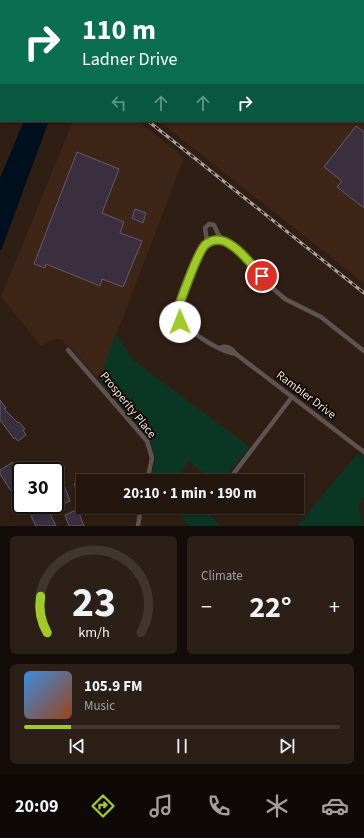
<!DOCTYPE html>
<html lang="en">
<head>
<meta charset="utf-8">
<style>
  :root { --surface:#23160f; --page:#2b1f18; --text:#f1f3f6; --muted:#a39f9e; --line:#40352f; --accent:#a1c92a }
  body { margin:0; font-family:"Source Sans 3",sans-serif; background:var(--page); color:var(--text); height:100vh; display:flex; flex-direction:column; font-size:15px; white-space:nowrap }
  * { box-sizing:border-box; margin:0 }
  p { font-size:13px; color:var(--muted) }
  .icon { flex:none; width:22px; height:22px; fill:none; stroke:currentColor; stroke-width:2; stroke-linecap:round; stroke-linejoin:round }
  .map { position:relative; height:526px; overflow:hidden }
  .details { display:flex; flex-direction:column; gap:10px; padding:10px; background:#130c08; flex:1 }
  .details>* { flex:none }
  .hud { position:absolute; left:0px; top:0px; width:364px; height:122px; box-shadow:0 2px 6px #0003,0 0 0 1px var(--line); background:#0b6e4f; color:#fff; overflow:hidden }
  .speed { position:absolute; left:12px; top:462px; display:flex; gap:8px; font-size:20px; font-weight:700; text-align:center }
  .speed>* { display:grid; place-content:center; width:52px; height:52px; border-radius:50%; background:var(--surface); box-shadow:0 2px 6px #0003,0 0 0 1px var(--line); line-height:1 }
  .speed .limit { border:2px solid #111; border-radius:6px; background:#fff; color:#111 }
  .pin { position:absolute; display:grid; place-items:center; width:34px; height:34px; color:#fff; margin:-17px; border:2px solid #fff; border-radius:50%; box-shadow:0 1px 4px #0007 }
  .me { position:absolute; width:44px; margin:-22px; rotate:359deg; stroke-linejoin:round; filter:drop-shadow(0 0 3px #0008) }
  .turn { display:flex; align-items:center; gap:14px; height:84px; padding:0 16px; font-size:18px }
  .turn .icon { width:52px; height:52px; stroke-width:2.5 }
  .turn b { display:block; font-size:28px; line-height:34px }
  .lanes { display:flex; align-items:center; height:38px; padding:0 16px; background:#0003; justify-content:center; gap:20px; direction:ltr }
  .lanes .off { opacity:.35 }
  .big { font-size:30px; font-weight:700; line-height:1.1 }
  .details .card { flex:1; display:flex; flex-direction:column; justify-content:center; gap:6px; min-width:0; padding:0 14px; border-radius:6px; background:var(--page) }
  .details .dial { align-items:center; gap:0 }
  .dial svg { height:104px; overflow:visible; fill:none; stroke:var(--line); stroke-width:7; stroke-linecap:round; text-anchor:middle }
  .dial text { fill:var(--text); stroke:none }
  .song { display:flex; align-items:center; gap:12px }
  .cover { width:48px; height:48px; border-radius:6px; background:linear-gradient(135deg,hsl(210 70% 55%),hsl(20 70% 35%)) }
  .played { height:4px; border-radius:2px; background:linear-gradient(90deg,var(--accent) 15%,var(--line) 15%) }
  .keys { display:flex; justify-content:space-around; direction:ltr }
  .heat { display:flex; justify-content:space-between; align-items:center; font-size:22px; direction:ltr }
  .details .tiles { flex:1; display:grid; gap:10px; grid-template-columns:1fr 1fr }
  .card:last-child { grid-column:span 2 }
  .trip { position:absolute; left:76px; top:474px; width:228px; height:40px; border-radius:0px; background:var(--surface); box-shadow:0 2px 6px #0003,0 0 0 1px var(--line); font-weight:700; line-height:40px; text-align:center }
  .tabs { display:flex; height:64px; justify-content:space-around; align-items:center; background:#0e0906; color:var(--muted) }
  .tabs .icon { width:28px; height:28px }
  .tabs .current { color:var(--accent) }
  .tabs b { font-size:18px; color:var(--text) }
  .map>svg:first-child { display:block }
  .built { fill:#3d2517 }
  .green { fill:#0c3624 }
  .water { fill:#000f1e }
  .building { fill:#3b2e3f; stroke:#66596b }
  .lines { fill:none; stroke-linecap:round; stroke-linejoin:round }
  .minor { stroke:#5e5350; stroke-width:4.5 }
  .rail-casing { stroke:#b0a199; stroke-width:3 }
  .rail { stroke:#120a06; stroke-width:1.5; stroke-dasharray:4.5; stroke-linecap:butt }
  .route-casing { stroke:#69831b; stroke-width:10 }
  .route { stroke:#a1c92a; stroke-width:7 }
  .labels { text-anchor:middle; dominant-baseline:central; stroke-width:4; stroke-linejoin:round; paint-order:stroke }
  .street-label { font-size:12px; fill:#eaddd6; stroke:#120a06 }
</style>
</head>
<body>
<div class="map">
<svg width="364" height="526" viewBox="0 0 364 526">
  <rect width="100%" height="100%" fill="#2f1e14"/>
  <g class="built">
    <path d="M7 0H251L253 1H8Z"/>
    <path d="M363 29H364V283L159 121H363Z"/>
    <path d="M73 121H138L184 158 99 380 69 346 67 347 62 340 56 339 47 342 41 346 1 297Z"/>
  </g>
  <g class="green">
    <path d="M116 334 133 360 250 447 222 481H214L188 461 179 478 181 481H150L155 459 150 441 99 380Z"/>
    <path d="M358 453 364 458V497L359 504 361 519 364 526H297Z"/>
    <path d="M173 507H203L220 526H189Z"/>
  </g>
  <path class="water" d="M24 121H48V123L2 248 0 251V178Z"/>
  <g class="building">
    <path d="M356 126 364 132V208L337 187 342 181 324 167Z"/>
    <path d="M77 152 119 169 102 213 124 222 120 233 142 241 123 287 102 279 100 286 46 264 45 268 34 264Z"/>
    <path d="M135 209 146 213 143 223 132 218Z"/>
    <path d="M0 400 6 408 4 409 18 423 19 422 25 429 23 430 26 435 18 441 15 438 14 439 0 420Z"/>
    <path d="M13 462 21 475V485L11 491 0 474V470Z"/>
    <path d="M59 479 62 485H64L70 501 57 507 55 502V481Z"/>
    <path d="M83 480V501L74 484Z"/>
    <path d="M47 508 56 526H36L31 516Z"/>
    <path d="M76 510 78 514 79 513 84 526H69L65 515Z"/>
  </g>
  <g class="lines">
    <g class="minor">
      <path d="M257 0 259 1"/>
      <path d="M363 15H364"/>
      <path d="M363 26H364"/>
      <path d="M205 245 207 241 205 228 209 224 214 225 218 234 224 241"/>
      <path d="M178 308 165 316 164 321 167 325 179 324 183 325C200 337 216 350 236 354"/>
      <path d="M183 325 178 318 177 310C182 298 187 286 191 274 200 252 207 228 236 248L270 286 285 299 321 317 364 351"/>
      <path d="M220 348C227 345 231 348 236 354L364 452"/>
      <path d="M68 350 147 441 152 458 147 481"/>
      <path d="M228 481 292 397"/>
      <path d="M138 526 141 507"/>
    </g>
    <defs>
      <g id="rail">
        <path d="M0 4 1 5"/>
        <path d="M148 121 364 293"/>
      </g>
    </defs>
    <use href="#rail" class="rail-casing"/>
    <use href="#rail" class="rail"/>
  </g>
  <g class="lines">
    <defs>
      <path id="route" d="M180 322 177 314 178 308C183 295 197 253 205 245 213 238 223 239 231 245 243 252 252 266 262 276"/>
    </defs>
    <use href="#route" class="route-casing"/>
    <use href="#route" class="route"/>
  </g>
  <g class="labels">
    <g class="street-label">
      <text transform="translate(306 395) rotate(37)">Rambler Drive</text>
      <text transform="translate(128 405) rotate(51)">Prosperity Place</text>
    </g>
  </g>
</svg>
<div class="speed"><div class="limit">30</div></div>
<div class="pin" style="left:262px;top:276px;background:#d93025"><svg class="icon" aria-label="arrive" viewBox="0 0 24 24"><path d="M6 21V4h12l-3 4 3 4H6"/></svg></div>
<svg class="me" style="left:180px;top:322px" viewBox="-20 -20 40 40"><circle r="19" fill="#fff"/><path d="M0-13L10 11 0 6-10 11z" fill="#a1c92a"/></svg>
<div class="trip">20:10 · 1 min · 190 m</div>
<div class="hud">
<div class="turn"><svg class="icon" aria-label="right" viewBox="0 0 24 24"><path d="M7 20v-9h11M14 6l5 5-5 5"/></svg><div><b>110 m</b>Ladner Drive</div></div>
<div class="lanes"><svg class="icon off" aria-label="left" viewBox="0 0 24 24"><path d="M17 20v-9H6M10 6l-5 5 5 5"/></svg><svg class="icon off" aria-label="ahead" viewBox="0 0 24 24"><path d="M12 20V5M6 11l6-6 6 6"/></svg><svg class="icon off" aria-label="ahead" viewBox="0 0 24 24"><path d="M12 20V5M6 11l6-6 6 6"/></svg><svg class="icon" aria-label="right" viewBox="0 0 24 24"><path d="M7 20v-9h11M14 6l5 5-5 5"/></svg></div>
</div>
</div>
<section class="details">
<div class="tiles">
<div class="card dial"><svg viewBox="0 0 100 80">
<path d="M14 69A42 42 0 1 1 86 69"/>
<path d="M14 69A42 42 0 0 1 9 41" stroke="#a1c92a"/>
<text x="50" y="56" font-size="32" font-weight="700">23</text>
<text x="50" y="72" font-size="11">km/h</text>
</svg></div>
<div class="card"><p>Climate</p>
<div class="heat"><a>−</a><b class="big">22°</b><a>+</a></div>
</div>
<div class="card">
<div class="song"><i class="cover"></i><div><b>105.9 FM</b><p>Music</p></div></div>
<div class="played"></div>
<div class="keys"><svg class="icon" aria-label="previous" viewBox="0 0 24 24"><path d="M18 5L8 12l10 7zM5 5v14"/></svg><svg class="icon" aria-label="pause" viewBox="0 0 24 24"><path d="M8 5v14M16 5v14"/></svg><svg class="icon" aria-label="next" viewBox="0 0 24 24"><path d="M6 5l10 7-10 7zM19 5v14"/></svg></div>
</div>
</div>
</section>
<nav class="tabs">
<b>20:09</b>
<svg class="icon current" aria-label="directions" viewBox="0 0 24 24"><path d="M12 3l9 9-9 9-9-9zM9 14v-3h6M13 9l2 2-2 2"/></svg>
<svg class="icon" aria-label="music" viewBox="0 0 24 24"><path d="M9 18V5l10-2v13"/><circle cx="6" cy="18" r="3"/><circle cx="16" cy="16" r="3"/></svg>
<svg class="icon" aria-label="phone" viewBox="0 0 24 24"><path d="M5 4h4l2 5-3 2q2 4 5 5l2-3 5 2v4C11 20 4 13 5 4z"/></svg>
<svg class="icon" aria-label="climate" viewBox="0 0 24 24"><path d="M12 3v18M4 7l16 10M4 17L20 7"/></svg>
<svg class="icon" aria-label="car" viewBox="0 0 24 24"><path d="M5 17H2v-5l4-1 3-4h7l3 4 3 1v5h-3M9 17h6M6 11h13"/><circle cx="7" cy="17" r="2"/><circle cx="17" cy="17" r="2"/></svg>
</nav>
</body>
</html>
